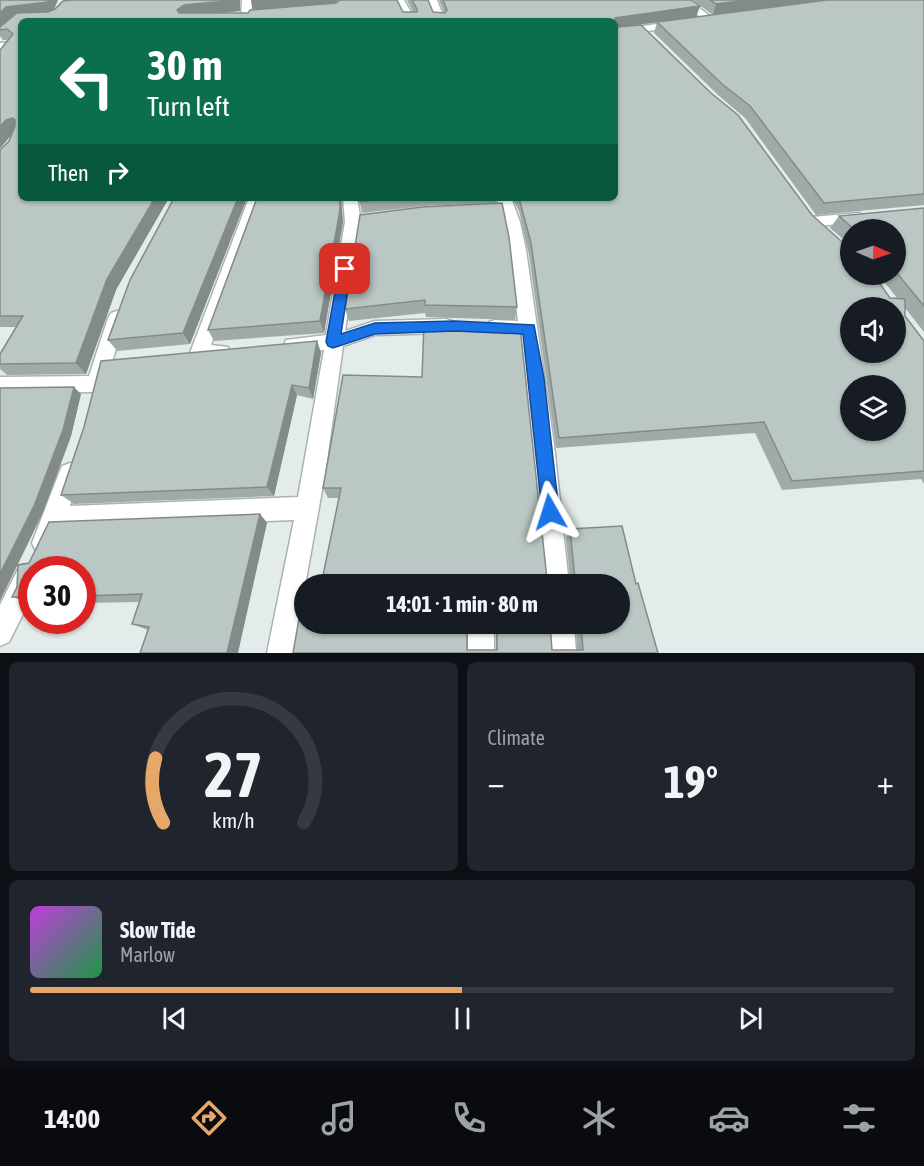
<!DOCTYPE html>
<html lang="en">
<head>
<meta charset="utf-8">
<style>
  :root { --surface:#171b24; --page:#20242c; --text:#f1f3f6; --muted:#9ea1a6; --line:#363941; --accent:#e6a769 }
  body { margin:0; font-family:"Asap Condensed",sans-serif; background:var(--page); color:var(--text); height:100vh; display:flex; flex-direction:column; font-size:22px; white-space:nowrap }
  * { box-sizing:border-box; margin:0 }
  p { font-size:20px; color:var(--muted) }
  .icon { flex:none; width:33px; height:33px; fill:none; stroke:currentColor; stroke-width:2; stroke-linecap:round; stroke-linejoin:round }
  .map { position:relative; height:653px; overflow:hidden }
  .panel { display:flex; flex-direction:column; gap:9px; padding:9px; background:#0d0f14; flex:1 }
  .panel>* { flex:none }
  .hud { position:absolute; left:18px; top:18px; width:600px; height:183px; border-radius:9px; box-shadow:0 2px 4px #0004; background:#0b6e4f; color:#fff; overflow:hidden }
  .needle { width:39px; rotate:92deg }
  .fabs { position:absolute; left:840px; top:219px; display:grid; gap:12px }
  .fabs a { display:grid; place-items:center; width:66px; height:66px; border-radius:50%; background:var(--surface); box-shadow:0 2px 4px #0004; font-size:30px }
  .speed { position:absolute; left:18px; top:556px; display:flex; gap:12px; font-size:30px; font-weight:700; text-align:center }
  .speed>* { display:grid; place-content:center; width:78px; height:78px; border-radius:50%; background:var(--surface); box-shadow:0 2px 4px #0004; line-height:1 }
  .speed .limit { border:9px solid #d22; background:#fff; color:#111 }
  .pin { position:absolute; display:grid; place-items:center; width:51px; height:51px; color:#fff; margin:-26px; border-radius:12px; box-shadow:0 3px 9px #0006 }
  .me { position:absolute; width:66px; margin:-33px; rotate:354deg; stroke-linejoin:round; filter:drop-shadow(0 0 4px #0008) }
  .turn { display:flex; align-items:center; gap:21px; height:126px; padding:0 30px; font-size:27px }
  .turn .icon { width:78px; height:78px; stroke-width:2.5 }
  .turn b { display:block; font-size:42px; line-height:51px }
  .then { display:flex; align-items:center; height:57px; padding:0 30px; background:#0003; gap:12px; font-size:22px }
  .big { font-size:45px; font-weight:700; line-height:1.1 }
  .panel .card { flex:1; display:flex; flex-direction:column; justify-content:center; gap:9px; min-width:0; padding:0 21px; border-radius:9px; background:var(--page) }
  .panel .dial { align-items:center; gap:0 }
  .dial svg { height:156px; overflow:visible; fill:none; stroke:var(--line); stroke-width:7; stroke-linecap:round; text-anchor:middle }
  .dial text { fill:var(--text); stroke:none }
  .song { display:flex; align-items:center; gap:18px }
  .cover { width:72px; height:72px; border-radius:9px; background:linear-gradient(135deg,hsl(290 70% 55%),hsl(140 70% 35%)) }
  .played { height:6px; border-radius:3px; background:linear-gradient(90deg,var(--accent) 50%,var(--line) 50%) }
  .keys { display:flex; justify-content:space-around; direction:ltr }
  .heat { display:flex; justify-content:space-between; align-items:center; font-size:33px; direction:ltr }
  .panel .tiles { flex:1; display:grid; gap:9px; grid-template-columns:1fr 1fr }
  .card:last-child { grid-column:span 2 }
  .trip { position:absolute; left:294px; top:574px; width:336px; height:60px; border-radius:30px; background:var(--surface); box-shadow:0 2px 4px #0004; font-weight:700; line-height:60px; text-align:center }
  .tab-bar { display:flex; height:96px; justify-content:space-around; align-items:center; background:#090b0e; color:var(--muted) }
  .tab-bar .icon { width:42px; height:42px }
  .tab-bar .selected { color:var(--accent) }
  .tab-bar b { font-size:27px; color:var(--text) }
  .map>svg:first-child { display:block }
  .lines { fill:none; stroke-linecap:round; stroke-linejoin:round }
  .minor-casing { stroke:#a7b4b3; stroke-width:3 }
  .minor { fill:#fff; fill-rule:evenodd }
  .wall { fill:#a0aba9 }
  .shaded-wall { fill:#828b89 }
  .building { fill:#bac7c4; stroke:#828b89; stroke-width:1.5; fill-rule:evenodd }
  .route { fill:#1a73e8; stroke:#114b97; stroke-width:1.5 }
</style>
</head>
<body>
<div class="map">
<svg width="924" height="653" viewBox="0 0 924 653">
  <rect width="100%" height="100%" fill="#e4eceb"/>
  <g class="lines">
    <defs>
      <g id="minor">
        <path d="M242 0H252L251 21H241Z"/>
        <path d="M394 0H404L416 21H406Z"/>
        <path d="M427 0H437L445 21H435Z"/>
        <path d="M678 0H689L715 20 707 22Z"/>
        <path d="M678 21 683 24 682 26 615 36V30Z"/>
        <path d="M12 42 17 45 4 62 0 63V53L3 49H0V43Z"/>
        <path d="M249 198H263L211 345 228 347 230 352 228 357C217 361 203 362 192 358L190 353Z"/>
        <path d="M343 198H357L361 222 345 331 375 321 446 319 452 321 455 326 452 331 446 333 375 335 343 346 326 468 293 653H267L294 520 62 529 52 551 44 555 36 551 32 543 59 473 62 466 70 463 78 466 81 473 70 506 298 497 324 350 293 352 286 350 284 345 286 340 326 335 345 222Z"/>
        <path d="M497 198H511L520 222 526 250 554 445 569 585H545L520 336 489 332 486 327 489 322 495 320 518 321 508 236Z"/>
        <path d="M859 213 867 218 864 221 811 227 803 222 811 217Z"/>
        <path d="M117 311 123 313 126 318 103 390 96 392 0 393V377L89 376 108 318 111 313Z"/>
        <path d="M27 566 36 570H32V596L9 642 0 646V605L18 569Z"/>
        <rect x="468" y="624" width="26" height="29"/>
        <path d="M548 624H574L576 653H550Z"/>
      </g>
    </defs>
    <use href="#minor" class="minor-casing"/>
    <use href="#minor" class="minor"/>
  </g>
  <g class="wall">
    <path d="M0 0 54 9 240 0V11L221 13H248L253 10 251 0H397L403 12H413L407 0H428L433 12 444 13 439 0H691L700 6 696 17 924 0V205L816 215 745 118 718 95 654 33 657 22 636 25 812 215 890 298H897L878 274H896V230H850V245L830 228 839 216 924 208V332L905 308V316L924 341V484L921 479 782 490 755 433 556 448 529 255 519 211 512 198H615L21 21 116 290 86 374 7 375 0 369V354L16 327H0V150L9 141 11 135 0 149V50L8 40H3L0 36Z"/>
    <path d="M693 0H823L713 15Z"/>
    <path d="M174 198H247L190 344 117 351 108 340Z"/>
    <path d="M257 198H341L343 222 324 333 214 341 208 330Z"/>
    <path d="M359 198H497L496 203 423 206 362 213Z"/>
    <path d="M360 215 517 307 515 320 426 317 425 313 349 321 345 309Z"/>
    <path d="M317 341 321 353 313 399 297 395 274 496 74 504 61 495 84 427Z"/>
    <path d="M343 375 547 579H570L566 538 570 529 636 584 658 653 467 650H496V624H550L552 650H577L576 624H620V585H321L339 498H328L323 488Z"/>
    <path d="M81 394 71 436 43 512 18 564 29 563 260 514 267 523 148 630 132 624 139 602 82 603V570H32V604L12 597 17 587V565Z"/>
  </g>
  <g class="shaded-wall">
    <path d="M48 0H58L53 12 0 29V13L6 7Z"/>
    <path d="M240 0V11L188 16 181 21 177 10 184 5Z"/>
    <path d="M251 0H337L338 3 253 11Z"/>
    <path d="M749 0H823L713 15 716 4Z"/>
    <path d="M700 6 696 17 615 28V18Z"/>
    <path d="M13 118 21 130 14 132 0 148V127L6 120Z"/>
    <path d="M155 198H169L116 290 86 374 76 363 107 279Z"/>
    <path d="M238 198H247L190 344 183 333Z"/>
    <path d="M340 198H341L343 222 324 333 320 321Z"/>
    <path d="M317 341 321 353 313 399 309 388Z"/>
    <path d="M292 385 297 395 274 496 267 487Z"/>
    <path d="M74 387 81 394 71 436 43 512 0 601V574Z"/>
    <path d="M260 514 267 523 238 653H227Z"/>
  </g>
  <g class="building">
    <path d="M0 0H48V2L6 7 0 13Z"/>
    <path d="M71 0H237L184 5 177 10 179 13H248L250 10 336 3 340 0H397L403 12H417V9L412 0H428L433 12 445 13 447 10 443 0H691L700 6 615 18V25V21H21V198H155L107 279 76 363 0 364V354L23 316H0V150L9 141 15 126V120L13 118 6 120 0 127V50L13 34 7 29 0 30V27L17 13 48 12 55 9 63 1Z"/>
    <path d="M710 0H749L716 4Z"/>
    <path d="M827 0H924V194L824 203 750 106 722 84 657 22Z"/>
    <path d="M615 25 618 27 641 25 711 93 738 115 812 215 850 249V274H873L890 298 905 299V316L924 341V471L792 481 764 422 559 438 531 243 519 198H615ZM850 308H896V352H850ZM850 386H896V430H850Z"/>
    <path d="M174 198H238L183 333 108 340 130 280Z"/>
    <path d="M257 198H340V210L320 321 208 330Z"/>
    <path d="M359 198H388L360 202Z"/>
    <path d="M502 203 509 237 517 307 425 305V300L345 309 360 215 422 207Z"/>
    <path d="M924 208V306L896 272V230H855L839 216Z"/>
    <path d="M424 323 520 326 547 579H575L570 529 622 526 636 584 638 583 658 653H293L304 590V624H467V650H497V624H550L552 650H583L581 624H620V585H321L341 488H323L343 375 422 377Z"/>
    <path d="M317 341 309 388 292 385 267 487 61 495 84 427 101 361Z"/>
    <path d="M74 387 63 430 34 506 0 574V388Z"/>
    <path d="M260 514 227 653H140L149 627 132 624 142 594 82 596V570H32V597H12L17 587 18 565 29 563 49 522Z"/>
  </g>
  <path class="route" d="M345 265 351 269 341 334 375 323 455 321 534 325 544 378 559 512 557 518 550 521 544 518 542 512 523 334 455 331 375 334 333 348 328 346 326 342 339 269Z"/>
</svg>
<div class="fabs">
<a><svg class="needle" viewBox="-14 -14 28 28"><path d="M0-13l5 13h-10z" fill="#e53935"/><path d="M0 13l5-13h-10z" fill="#9ea1a6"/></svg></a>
<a><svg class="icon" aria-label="sound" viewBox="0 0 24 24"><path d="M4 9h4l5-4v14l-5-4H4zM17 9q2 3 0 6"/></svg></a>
<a><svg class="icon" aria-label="layers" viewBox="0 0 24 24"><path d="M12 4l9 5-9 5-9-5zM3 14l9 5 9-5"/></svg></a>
</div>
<div class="speed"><div class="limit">30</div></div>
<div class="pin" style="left:345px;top:269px;background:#d93025"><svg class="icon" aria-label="arrive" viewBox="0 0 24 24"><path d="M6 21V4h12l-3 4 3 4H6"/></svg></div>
<svg class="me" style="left:550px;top:512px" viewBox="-20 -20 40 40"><path d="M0-17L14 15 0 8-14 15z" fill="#1a73e8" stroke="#fff" stroke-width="4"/></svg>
<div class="trip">14:01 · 1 min · 80 m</div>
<div class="hud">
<div class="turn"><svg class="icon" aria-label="left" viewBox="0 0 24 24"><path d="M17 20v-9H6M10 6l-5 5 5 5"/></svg><div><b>30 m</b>Turn left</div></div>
<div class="then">Then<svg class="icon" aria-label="right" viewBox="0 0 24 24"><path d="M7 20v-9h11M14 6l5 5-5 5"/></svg></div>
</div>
</div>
<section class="panel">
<div class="tiles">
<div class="card dial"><svg viewBox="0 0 100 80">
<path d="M14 69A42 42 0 1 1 86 69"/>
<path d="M14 69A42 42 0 0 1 10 36" stroke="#e6a769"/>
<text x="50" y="56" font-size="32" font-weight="700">27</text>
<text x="50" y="72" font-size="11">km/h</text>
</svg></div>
<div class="card"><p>Climate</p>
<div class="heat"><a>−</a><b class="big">19°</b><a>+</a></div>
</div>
<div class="card">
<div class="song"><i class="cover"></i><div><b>Slow Tide</b><p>Marlow</p></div></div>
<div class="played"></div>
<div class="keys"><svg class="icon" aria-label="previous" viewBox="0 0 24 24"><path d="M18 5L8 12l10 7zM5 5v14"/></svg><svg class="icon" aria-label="pause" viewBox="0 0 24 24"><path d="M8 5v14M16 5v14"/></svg><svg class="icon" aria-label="next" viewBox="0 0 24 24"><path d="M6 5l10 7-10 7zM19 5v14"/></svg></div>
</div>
</div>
</section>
<nav class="tab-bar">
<b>14:00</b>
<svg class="icon selected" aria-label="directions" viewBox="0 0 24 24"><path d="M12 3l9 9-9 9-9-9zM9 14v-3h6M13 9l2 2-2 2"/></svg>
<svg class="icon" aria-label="music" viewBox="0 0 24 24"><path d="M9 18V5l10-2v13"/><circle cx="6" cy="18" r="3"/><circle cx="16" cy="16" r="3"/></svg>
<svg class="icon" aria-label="phone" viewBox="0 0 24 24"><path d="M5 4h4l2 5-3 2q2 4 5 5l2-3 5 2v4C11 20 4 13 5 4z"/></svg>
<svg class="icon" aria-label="climate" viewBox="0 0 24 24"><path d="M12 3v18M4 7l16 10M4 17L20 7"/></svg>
<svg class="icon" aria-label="car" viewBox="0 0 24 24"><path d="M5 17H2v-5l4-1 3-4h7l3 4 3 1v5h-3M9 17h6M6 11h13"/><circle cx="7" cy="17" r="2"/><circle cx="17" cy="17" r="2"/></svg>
<svg class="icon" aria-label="filters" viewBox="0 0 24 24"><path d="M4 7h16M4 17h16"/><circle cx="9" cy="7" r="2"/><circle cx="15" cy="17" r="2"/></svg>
</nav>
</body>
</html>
